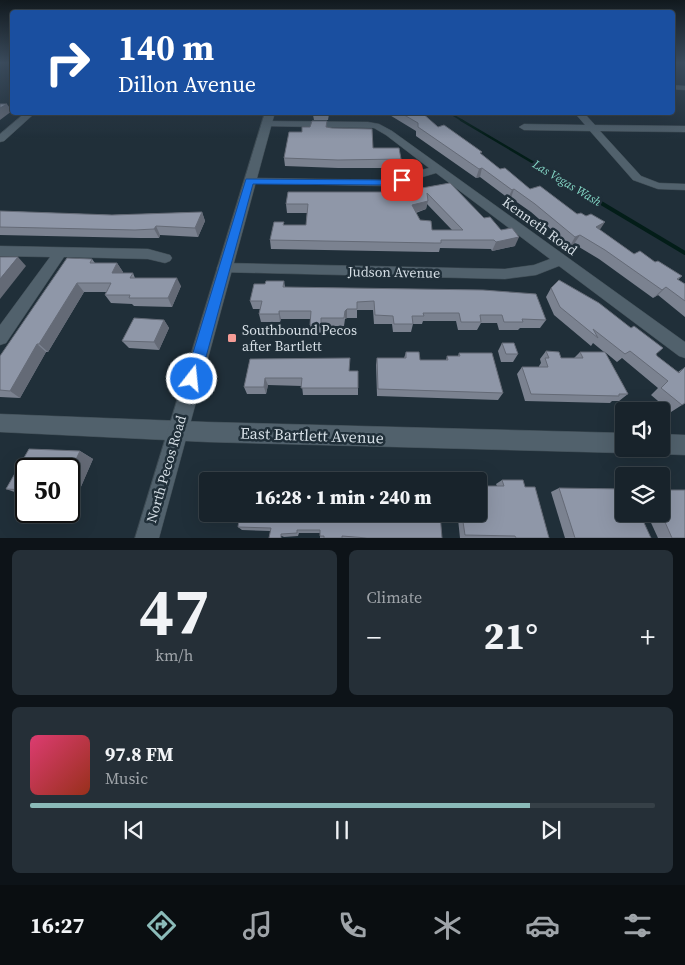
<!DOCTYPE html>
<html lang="en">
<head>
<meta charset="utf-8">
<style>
  :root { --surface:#18232b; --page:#252f37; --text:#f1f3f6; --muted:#9fa4a9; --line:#364047; --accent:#8bbbb9 }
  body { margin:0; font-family:"Source Serif 4",serif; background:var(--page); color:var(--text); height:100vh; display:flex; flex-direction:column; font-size:19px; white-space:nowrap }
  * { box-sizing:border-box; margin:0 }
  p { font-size:16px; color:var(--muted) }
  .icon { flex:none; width:28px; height:28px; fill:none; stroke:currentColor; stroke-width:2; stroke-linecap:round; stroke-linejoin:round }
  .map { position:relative; height:538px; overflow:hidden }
  .panel { display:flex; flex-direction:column; gap:12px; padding:12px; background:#0d1318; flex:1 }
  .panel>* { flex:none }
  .guide { position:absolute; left:10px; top:10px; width:665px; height:105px; border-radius:5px; box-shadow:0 5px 20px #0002,0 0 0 1px var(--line); background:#1a4fa0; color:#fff; overflow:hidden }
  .controls { position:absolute; left:615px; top:402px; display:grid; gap:10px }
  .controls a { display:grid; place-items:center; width:55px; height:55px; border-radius:5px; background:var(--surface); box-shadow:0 5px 20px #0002,0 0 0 1px var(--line); font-size:25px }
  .speed { position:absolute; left:15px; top:458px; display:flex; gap:10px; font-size:25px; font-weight:700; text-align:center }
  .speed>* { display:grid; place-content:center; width:65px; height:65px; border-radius:50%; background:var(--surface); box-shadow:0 5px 20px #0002,0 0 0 1px var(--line); line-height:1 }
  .speed .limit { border:2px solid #111; border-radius:8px; background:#fff; color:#111 }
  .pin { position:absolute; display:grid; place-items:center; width:42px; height:42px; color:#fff; margin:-21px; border-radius:10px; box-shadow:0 2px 8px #0006 }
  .me { position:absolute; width:55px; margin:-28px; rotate:16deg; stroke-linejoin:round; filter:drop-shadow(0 0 4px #0008) }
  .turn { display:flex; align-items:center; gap:18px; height:105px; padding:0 25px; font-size:22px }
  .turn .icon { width:65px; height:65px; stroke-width:2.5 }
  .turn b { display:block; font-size:35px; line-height:42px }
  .big { font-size:38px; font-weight:800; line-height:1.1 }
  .panel .card { flex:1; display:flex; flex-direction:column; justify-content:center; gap:8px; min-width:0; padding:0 18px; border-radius:8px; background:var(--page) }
  .panel .dial { align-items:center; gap:0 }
  .dial b { font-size:65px; line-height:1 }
  .song { display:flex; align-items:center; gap:15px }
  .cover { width:60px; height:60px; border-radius:8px; background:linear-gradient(135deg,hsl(340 70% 55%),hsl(10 70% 35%)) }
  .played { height:5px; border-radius:2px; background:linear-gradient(90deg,var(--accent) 80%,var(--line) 80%) }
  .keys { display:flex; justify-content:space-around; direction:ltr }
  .heat { display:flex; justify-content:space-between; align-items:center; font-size:28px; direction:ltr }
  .panel .tiles { flex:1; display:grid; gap:12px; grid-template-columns:1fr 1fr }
  .card:last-child { grid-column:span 2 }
  .trip { position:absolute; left:199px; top:472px; width:288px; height:50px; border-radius:5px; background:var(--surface); box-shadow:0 5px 20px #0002,0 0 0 1px var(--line); font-weight:800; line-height:50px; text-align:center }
  .tab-bar { display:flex; height:80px; justify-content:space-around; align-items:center; background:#0a0e11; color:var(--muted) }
  .tab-bar .icon { width:35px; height:35px }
  .tab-bar .current { color:var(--accent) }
  .tab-bar b { font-size:22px; color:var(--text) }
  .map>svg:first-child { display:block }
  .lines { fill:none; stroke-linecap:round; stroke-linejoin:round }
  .stream-far2 { stroke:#031d18; stroke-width:2 }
  .stream-far1 { stroke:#031d18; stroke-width:2.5 }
  .stream { stroke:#031d18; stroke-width:4 }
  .street-casing { stroke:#3e4b53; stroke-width:1 }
  .secondary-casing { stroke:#3e4b53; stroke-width:1 }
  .street { fill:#51616c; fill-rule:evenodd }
  .secondary { fill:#51616c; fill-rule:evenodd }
  .wall { fill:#7b8290; fill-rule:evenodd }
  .shaded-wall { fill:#646a76 }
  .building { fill:#8f97a8; stroke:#646a76; fill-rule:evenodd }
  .route { fill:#1a73e8; stroke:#114b97 }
  .poi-dot { fill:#f59c96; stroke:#202f39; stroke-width:2 }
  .labels { text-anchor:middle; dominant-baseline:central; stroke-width:5; stroke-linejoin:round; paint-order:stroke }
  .far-water-label { font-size:12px; font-style:italic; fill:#84d7c6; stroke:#202f39 }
  .street-label { font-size:14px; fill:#d5dee5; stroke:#202f39 }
  .poi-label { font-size:14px; fill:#d5dee5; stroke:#202f39; text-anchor:start }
  .near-street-label { font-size:16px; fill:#d5dee5; stroke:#202f39 }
</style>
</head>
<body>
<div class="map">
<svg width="685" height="538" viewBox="0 0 685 538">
  <rect width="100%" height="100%" fill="#202f39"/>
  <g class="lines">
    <path class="stream-far2" d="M448 112 463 121"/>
    <path class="stream-far1" d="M461 120 583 192"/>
    <path class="stream" d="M581 191 685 253"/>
    <defs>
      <g id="street">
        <path d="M672 85 685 86V90L672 89Z"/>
        <path d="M574 112H583L595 125 685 126V132L600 131 641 176 659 183 685 184V190L658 189 633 180 590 131 524 130 519 127 524 124 585 125Z"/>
        <path d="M266 121 368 122 379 124 392 131 685 342V358L679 356 559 266 536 275 505 279 219 272 217 268 219 264 224 263 505 269 534 265 550 259 436 173 406 182 384 186 246 183 245 181 250 178 384 180 429 168 386 135 374 128 263 126V122Z"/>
        <path d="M0 246 148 249 170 255 172 258 170 261 165 263 148 259 64 257 6 343 0 345V325L50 257 0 256Z"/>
        <path d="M0 414 207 422 624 433V449H631L624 453 207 442 0 432Z"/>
        <path d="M661 434 685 435V455L661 454 654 451 653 449H661Z"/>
      </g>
      <g id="secondary">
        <path d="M26 112H36L4 141 0 142V134Z"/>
        <path d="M265 112H275L159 538H135Z"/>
      </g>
    </defs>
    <use href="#street" class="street-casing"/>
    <use href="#secondary" class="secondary-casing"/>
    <use href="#street" class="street"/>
    <use href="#secondary" class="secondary"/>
  </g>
  <g class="wall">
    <path d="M302 112H385L384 115 329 114 328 120H314L313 115H303Z"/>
    <path d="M388 112H421L438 127 481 155 500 169 530 189 577 214 634 254 655 262 682 276 678 280 685 284V317L658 295 653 298 599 259 574 244 570 246 531 212 511 198H508L480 177 476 178 416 136V131L388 114Z"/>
    <path d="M310 127H327L373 148 401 159 400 168H338L285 166 284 158 302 132Z"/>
    <path d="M450 183 484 218 515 246 492 251 491 249 440 248 439 252H431L271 249 270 240 284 222V225H306L307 213H287L286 204 388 192 389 188 405 191ZM427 204 452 230H432L420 220 416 213 426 209Z"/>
    <path d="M0 211 112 215 202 212 205 221 198 237 160 235 159 238H140L0 235Z"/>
    <path d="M92 259 95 263H117L123 272 122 273H133L135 278 181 286 172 307 134 306 132 304 111 303 105 295 106 292H84L48 352H46L20 398 0 397V356Z"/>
    <path d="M284 281 285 287 546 320 540 328H520L518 330H499L497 323H481L477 330H458L456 321H423L422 324H413L411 332H393L392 324H374L373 310H357V318H347L345 319 344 326H322V333H311L310 325V319H281L280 322H261L259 314 260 309H253L250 301Z"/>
    <path d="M551 288 656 354 657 356 678 372 685 367 682 405 671 412 651 395 658 388 622 358 617 362 605 352 628 394 619 401H612L610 403 525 401 517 374 522 367H539V366L541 363 540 359 546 351 561 358H574L580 352H604L593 343 591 346 554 315 546 297Z"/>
    <path d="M164 320 169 328 159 350 129 348 122 341Z"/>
    <path d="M502 343 518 354 513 362H501L498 351Z"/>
    <path d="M406 352 420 360H446L447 356H458L459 353 503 393 498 400 377 396 376 365 377 358H404Z"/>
    <path d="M250 359 349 371 358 388V395H303L302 386 268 385 266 394H247L244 387Z"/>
    <path d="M29 449 80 451 93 459 76 498H69V469H26V496L6 489Z"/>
    <path d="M502 480 525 487 549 538H460L458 519 462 515 470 516V514H478L497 486 496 484Z"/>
    <path d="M559 488 651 538H565L551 492Z"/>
    <path d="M240 514 442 538H320V533H299L298 536 284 537 270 531 242 530 238 527Z"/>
    <path d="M647 514H661L685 538H658Z"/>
  </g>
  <g class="shaded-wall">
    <path d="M7 104 12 111 0 120V108Z"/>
    <path d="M482 168 480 177 476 178 479 169Z"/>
    <path d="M514 189 511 198H508L512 190Z"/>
    <path d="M428 201 426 209 410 214 412 205Z"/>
    <path d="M202 212 205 221 198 237 195 228Z"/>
    <path d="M605 222 599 231 596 227Z"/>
    <path d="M156 226 160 235 159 238 154 229Z"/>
    <path d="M580 235 574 244 570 246 575 237Z"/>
    <path d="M519 237 515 246 492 251 496 242Z"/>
    <path d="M18 257 26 266 0 299V279Z"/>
    <path d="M117 263 123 272 118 282 112 273Z"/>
    <path d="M177 278 181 286 172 307 168 298Z"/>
    <path d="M77 283 84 292 48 352 39 344Z"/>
    <path d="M666 287 658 295 653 298 662 290Z"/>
    <path d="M347 309V318L345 319V311Z"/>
    <path d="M279 311 281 319 280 322 279 314Z"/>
    <path d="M164 320 169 328 159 350 154 342Z"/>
    <path d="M37 344 46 352 20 398 10 391Z"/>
    <path d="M265 378 268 385 266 394 264 387Z"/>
    <path d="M80 451 93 459 76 498 69 495V474Z"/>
  </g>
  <g class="building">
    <path d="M0 104H7L0 108Z"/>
    <path d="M399 112H421L438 127 444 125 482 152 480 153 500 169 505 168 530 189 540 186 577 214 581 213 586 216 591 214 605 222 596 227 634 254 640 251 655 262 658 261 682 276 677 279 685 284V301L666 287 662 290 605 250 580 235 575 237 535 204 514 189 512 190 482 168 479 169 418 127V123Z"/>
    <path d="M312 121H327L326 127 332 128 372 129 373 148H399L401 159 338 160 284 158 289 132H302V127H310Z"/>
    <path d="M450 183 484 218 490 217 501 230 512 228 519 237 496 242 494 240H441V243H434L270 240 274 222H284L283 225H306L308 204H286L288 192H391L389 188 402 187 405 191ZM427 193 463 230H432L431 221 420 220 412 205 428 201Z"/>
    <path d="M0 211 112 215 202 212 195 228 156 226 154 229 135 230 0 227Z"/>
    <path d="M0 257H18L0 279Z"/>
    <path d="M67 258 92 259 90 263H117L112 273H133L130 278H177L168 298H129L130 295H105L111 283H77L39 344H37L10 391 0 390V356Z"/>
    <path d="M559 280 599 303 631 328 634 326 663 348 656 354 657 356 679 373 685 367V403L682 405 661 388 668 381 630 351 625 354 593 329 598 338 560 307 551 288Z"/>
    <path d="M266 281H284L283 287 483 290 536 294 546 320 522 319 523 322H504L502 315H480L481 322H461L459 313H423L424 316H412L413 324H394L393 316 375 315 374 301 357 302V309H347L345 311 344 318H321V325H310L311 311H279V314H259L262 301H250L254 284H265Z"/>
    <path d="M134 318 164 320 154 342 122 341Z"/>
    <path d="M502 343H514L518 354H506Z"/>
    <path d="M546 351 559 352 561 358H583L580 352H605L628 394H619V396L531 394 522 367H548L545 358H549Z"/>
    <path d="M406 352H419L420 360H448L447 356H460L459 353H492L503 393 378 389 377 358H406Z"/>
    <path d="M350 358 349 371H358V388H301L302 378H265L264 387H244L250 359Z"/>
    <path d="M29 449 80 451 69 474V469H26V490L6 489Z"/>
    <path d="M246 480 331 481H246Z"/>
    <path d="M502 480H523L525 487H535L549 538H516L515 536 465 535 462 515 476 516 475 514H478V486H504Z"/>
    <path d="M559 488 624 489V514H640L651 538H575Z"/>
    <path d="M661 490H685V538H672L661 513Z"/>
    <path d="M240 514H440L442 538H367L342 536V538H324V536H320V530H297V533L281 534V538H269L271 528 238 527Z"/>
  </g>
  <linearGradient id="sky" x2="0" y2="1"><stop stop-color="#121a1f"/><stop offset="0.45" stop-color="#3c4d5f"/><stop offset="1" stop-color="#3c4d5f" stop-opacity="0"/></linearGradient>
  <rect width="685" height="139" fill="url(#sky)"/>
  <path class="route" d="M402 178 407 180 405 182 384 185 253 184 200 379 197 384 192 386 187 384 185 379 246 179 384 180Z"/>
  <rect class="poi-dot" x="227" y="333" width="10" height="10" rx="2.5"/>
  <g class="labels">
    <g class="far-water-label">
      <text transform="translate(567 183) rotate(31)">Las Vegas Wash</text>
    </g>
    <g class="street-label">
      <text transform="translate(540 226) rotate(36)">Kenneth Road</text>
      <text transform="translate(394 272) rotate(1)">Judson Avenue</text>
      <text transform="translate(166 469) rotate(-74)">North Pecos Road</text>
    </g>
    <g class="poi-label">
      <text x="242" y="330">Southbound Pecos<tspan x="242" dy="16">after Bartlett</tspan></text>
    </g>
    <g class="near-street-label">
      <text transform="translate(312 435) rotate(2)">East Bartlett Avenue</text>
    </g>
  </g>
</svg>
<div class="controls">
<a><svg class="icon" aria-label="sound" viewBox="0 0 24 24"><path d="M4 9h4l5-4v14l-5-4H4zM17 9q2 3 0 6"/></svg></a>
<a><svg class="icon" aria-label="layers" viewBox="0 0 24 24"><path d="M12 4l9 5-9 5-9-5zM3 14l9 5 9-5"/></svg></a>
</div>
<div class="speed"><div class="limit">50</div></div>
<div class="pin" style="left:402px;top:180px;background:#d93025"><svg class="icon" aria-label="arrive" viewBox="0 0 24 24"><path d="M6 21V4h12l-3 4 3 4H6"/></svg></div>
<svg class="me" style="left:192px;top:379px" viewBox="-20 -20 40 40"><circle r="17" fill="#1a73e8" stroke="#fff" stroke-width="3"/><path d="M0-11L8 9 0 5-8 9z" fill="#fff"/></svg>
<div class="trip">16:28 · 1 min · 240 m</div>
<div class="guide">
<div class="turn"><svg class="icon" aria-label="right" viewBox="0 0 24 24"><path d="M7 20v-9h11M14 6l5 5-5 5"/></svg><div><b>140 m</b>Dillon Avenue</div></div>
</div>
</div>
<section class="panel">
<div class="tiles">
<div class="card dial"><b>47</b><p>km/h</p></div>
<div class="card"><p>Climate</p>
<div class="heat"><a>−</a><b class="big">21°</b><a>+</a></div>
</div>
<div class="card">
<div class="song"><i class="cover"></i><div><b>97.8 FM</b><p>Music</p></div></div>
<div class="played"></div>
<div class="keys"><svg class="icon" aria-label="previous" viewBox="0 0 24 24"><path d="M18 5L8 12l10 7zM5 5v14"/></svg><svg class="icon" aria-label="pause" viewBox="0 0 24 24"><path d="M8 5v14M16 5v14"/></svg><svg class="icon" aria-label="next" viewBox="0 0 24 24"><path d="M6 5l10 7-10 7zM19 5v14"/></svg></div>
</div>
</div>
</section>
<nav class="tab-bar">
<b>16:27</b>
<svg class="icon current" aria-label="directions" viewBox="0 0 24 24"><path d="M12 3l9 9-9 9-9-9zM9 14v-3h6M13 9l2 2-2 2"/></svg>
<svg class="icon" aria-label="music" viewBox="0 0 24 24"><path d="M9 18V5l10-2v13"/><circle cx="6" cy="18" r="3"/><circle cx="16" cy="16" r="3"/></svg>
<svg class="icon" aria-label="phone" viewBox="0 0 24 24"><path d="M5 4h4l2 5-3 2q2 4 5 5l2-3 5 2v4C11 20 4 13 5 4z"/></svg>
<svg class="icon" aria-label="climate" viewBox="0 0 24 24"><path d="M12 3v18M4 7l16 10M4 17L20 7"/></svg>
<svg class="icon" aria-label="car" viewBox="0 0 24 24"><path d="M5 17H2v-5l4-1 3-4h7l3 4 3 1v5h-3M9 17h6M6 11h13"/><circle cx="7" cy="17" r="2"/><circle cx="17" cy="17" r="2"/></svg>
<svg class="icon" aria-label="filters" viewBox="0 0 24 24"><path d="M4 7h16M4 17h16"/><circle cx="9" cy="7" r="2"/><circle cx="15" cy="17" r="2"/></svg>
</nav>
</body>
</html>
